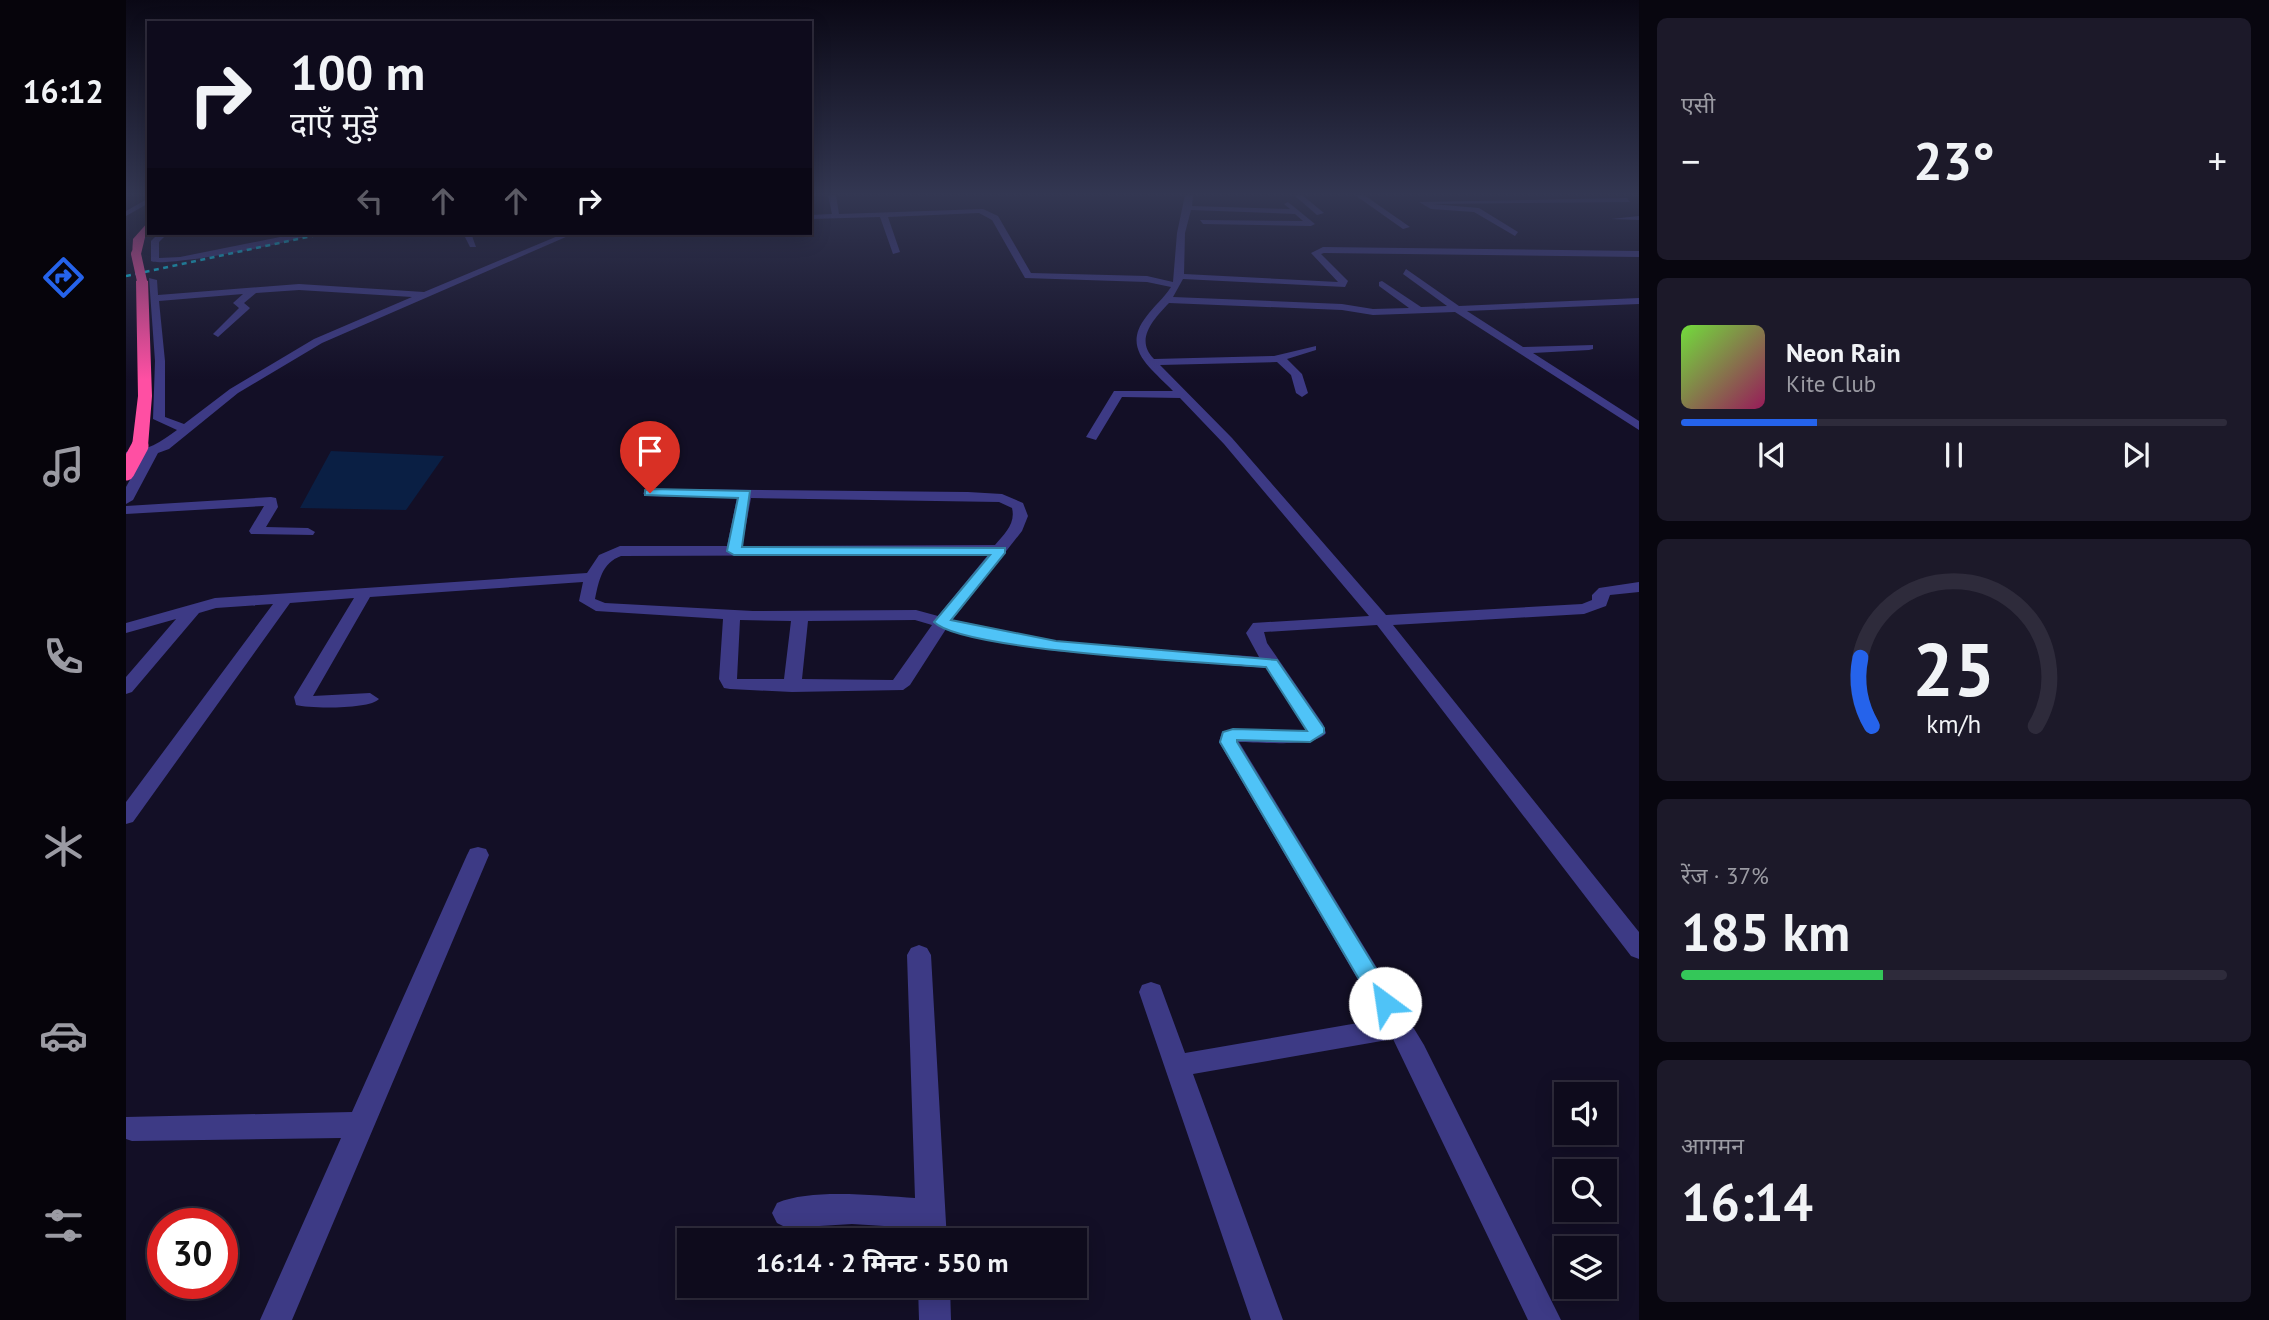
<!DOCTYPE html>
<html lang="hi">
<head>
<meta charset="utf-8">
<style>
  :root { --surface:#0e0b1c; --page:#1c1929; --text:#f1f3f6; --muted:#9b9ba3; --line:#2e2b3b; --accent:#2563eb }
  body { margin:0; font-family:"PT Sans","Noto Sans Devanagari",sans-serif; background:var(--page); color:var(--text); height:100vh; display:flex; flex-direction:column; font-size:26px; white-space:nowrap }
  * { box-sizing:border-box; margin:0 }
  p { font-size:23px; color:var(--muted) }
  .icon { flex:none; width:38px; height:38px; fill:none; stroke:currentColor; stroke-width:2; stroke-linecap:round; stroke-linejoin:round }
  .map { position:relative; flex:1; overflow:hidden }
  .sheet { display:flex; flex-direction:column; gap:18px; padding:18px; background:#08060f; width:630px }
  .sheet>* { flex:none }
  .guide { position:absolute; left:21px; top:21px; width:665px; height:214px; border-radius:0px; box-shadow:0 4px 18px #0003,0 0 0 2px var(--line); background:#0e0b1c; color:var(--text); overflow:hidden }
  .buttons { position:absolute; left:1428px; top:1082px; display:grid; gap:14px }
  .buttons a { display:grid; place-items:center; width:63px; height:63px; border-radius:0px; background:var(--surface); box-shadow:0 4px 18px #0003,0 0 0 2px var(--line); font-size:35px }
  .speed { position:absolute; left:21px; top:1208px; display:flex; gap:14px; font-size:35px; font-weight:700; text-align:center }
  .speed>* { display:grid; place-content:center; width:91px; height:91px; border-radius:50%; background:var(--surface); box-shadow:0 4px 18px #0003,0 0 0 2px var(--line); line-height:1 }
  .speed .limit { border:10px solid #d22; background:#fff; color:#111 }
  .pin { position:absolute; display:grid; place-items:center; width:60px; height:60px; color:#fff; margin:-72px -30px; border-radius:50% 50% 50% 0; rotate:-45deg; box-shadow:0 0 7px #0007 }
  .pin .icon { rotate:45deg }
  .me { position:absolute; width:77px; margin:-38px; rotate:329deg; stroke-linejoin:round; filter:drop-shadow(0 0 5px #0008) }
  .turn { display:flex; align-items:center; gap:24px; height:147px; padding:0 28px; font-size:32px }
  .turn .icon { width:91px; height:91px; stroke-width:2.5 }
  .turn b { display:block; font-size:49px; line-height:60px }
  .lanes { display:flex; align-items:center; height:66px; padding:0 28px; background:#0003; justify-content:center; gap:35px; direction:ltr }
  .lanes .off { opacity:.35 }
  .big { font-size:52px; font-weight:700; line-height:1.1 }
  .sheet .widget { flex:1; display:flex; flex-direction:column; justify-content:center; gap:10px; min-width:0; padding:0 24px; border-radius:10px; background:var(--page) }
  .sheet .dial { align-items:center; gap:0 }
  .dial svg { height:182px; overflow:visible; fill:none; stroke:var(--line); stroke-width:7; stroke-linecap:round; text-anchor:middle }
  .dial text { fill:var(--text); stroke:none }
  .song { display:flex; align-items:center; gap:21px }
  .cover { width:84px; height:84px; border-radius:10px; background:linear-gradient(135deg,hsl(100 70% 55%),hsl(330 70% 35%)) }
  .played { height:7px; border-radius:4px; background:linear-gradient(90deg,var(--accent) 25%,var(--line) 25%) }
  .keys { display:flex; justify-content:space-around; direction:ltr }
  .heat { display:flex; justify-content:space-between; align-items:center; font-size:38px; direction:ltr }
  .charge { height:10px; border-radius:5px; background:linear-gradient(90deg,#34c759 37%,var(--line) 0) }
  .trip { position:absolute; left:551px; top:1228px; width:410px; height:70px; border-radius:0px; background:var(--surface); box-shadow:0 4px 18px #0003,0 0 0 2px var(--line); font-weight:700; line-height:70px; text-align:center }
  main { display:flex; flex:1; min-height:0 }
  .tab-bar { display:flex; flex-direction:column; width:126px; justify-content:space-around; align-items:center; background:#06040b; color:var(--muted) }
  .tab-bar .icon { width:49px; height:49px }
  .tab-bar .current { color:var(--accent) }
  .tab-bar b { font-size:32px; color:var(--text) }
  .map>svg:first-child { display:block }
  .water { fill:#0a1f44 }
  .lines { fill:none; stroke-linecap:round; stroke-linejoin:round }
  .minor { fill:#3d3a85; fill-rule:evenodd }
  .highway { fill:#ff4fa3; fill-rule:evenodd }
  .rail { stroke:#00e5ff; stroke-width:2.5; stroke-dasharray:5 4.5; stroke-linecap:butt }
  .highway-bridge-far1 { stroke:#ff4fa3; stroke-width:10 }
  .highway-bridge { stroke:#ff4fa3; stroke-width:17 }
  .route { fill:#4fc3f7; stroke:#337fa1; stroke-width:2 }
</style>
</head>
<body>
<main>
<nav class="tab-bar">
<b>16:12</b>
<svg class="icon current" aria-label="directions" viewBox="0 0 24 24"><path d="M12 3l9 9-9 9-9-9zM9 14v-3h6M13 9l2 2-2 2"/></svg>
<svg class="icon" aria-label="music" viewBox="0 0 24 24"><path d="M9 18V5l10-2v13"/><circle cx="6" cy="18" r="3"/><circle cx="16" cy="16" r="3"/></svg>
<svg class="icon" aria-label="phone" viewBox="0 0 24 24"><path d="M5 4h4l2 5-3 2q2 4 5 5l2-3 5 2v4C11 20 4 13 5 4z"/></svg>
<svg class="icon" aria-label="climate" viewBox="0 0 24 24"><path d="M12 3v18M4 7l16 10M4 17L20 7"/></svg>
<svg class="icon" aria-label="car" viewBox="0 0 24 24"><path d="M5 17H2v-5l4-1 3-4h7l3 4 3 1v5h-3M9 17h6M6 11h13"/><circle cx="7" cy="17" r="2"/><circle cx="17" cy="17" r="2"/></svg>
<svg class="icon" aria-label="filters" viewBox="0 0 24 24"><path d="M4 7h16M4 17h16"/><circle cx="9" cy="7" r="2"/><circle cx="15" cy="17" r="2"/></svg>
</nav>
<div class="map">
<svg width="1513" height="1320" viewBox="0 0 1513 1320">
  <rect width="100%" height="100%" fill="#130f26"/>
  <path class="water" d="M205 451 318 456 280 510 174 508Z"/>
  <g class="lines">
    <g class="minor">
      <path d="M702 195H710L713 214 857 209 872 216 905 273 1021 276 1047 282 1051 233 1059 195H1067L1066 206 1164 209 1158 204 1162 202 1189 224 1185 226 1077 224 1074 220 1177 221 1169 214 1065 210 1059 233 1058 274 1212 282 1185 253 1197 247 1513 251V257L1198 253 1195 254 1222 281 1219 287 1057 279 1047 297 1216 304 1247 309 1283 308 1253 286V282L1256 281 1295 307 1321 306 1277 274 1280 269 1333 306 1513 298V304L1341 311 1397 347 1467 345V349L1463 350 1407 353 1513 421V430L1329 312 1247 315 1216 310 1043 303C1028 319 1008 339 1028 359L1148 356 1190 346V350L1161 359 1176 374 1182 393 1176 397 1170 393 1165 375 1151 362 1034 365 1106 438 1260 615 1456 604 1466 600V595L1473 588 1513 582V592L1484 595 1480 606 1458 614 1267 625 1513 932V959L1505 956 1251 625 1138 632 1141 643 1197 724 1200 733C1189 748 1132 742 1113 742L1298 1045 1435 1320H1402L1267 1039 1067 1074 1157 1320H1125L1013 992 1016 985 1025 982 1034 985 1059 1053 1255 1019 1093 742 1096 732 1103 730H1180L1140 668 930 651 820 629 784 685 777 690 666 692 604 689 598 688 593 679 597 619 470 611 453 601 457 582 244 597 187 696 244 693 253 699C245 709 185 709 170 705L168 697 228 598 164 603 7 822 0 824V802L147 604 90 608 73 613 6 692 0 694V677L50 619 0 633V623L89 598 461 573 473 555 494 546H601L611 498 519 496 517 493 524 489 842 492 876 494 897 503 902 516 896 531 826 620C924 650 1032 649 1133 657L1120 633 1127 623 1243 616 1098 444 1054 398 996 397 970 440 960 437 988 391H1047C1025 368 995 349 1020 317 1028 306 1038 298 1045 287L1021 282 899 278 866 220 853 213 762 217 774 252 767 254 754 217 684 219V215L706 214ZM625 498 873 502 886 508C890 524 878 534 869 545L616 546ZM862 555 812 616 790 610 627 611 479 603 469 599C473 580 476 563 495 556ZM614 620 665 621 658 679H611ZM789 620 806 625 767 680 676 679 682 621Z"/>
      <path d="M1168 195H1176L1198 213 1191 215Z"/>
      <path d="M1229 195H1238L1284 227 1277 229Z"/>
      <path d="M23 198V203L0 216V211Z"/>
      <path d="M1501 198 1504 202 1306 204 1353 208 1392 232 1389 236 1348 212 1305 209 1293 202Z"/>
      <path d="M1513 216V220L1485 219Z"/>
      <path d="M33 233H42L33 242V258L54 257 174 233H189C174 242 37 268 25 261V241Z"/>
      <path d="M337 233H345L350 247H344Z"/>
      <path d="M439 233H449L196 343 112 393 43 449 32 453 7 500 0 504V487L16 458 0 460V452C21 451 35 442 51 430L27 419 29 361 23 278 31 280 32 295 173 284 298 292ZM173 290 286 297 188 339 104 389 58 424 39 417V361L33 301 117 294 107 303 113 308 87 334 92 337 122 310 124 308 118 303 130 293Z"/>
      <path d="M645 233H653V235L649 237Z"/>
      <path d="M145 497 150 498 152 507 140 527 182 528 189 532 187 535 125 534 123 531 138 506 0 514V506Z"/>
      <path d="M352 847 360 849 363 855 166 1320H134L215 1138 6 1141 0 1139V1117L226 1112 341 855 344 849Z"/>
      <path d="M793 945 801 948 805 955 821 1241H791L790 1228 726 1224 661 1228 651 1223 646 1213 651 1203C686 1188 751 1196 789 1198L781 955 785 948Z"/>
      <path d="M792 1286H824L825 1320H793Z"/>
    </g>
    <g class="highway">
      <path d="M23 221 15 254 6 256 7 239Z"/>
      <path d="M16 278 22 281 26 396 22 446 14 451 6 446 12 396 10 281Z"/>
    </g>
    <path class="rail" d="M0 276 200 233"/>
    <path class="highway-bridge-far1" d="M10 254 16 281"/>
    <path class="highway-bridge" d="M0 472 14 446"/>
  </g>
  <linearGradient id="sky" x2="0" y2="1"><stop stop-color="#0a0815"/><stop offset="0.51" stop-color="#333752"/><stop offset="1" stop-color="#333752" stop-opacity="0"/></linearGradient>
  <rect width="1513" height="380" fill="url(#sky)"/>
  <path class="route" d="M524 489 624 491 616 547 879 548V553L825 620 930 641 1151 660 1198 728V733L1184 742 1111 740V742L1267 997 1270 1003 1267 1010 1259 1013 1251 1010 1094 742 1097 732 1107 729 1181 731 1140 667C1088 663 836 651 808 622L864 555H608L601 551 612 498 519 495V490Z"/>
</svg>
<div class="buttons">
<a><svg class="icon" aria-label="sound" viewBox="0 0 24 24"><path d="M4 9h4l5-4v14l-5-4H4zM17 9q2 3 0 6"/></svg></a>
<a><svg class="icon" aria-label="search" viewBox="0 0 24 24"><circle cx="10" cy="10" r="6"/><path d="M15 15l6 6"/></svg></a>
<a><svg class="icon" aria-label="layers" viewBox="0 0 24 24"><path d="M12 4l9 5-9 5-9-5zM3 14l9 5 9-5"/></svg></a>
</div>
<div class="speed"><div class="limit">30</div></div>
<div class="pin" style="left:524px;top:493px;background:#d93025"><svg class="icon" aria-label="arrive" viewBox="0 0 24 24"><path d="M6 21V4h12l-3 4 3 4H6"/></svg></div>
<svg class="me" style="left:1259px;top:1003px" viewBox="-20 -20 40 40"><circle r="19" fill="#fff"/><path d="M0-13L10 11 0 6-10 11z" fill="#4fc3f7"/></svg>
<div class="trip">16:14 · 2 मिनट · 550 m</div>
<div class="guide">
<div class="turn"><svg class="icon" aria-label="right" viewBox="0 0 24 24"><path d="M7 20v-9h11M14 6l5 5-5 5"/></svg><div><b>100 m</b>दाएँ मुड़ें</div></div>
<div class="lanes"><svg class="icon off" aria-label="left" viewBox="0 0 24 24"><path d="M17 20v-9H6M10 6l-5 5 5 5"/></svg><svg class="icon off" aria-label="ahead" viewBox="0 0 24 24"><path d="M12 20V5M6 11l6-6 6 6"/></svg><svg class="icon off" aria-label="ahead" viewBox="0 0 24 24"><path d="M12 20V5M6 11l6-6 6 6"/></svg><svg class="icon" aria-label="right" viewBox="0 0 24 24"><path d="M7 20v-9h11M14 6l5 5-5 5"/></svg></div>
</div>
</div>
<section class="sheet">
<div class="widget"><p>एसी</p>
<div class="heat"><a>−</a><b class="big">23°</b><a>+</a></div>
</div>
<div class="widget">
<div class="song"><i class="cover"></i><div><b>Neon Rain</b><p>Kite Club</p></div></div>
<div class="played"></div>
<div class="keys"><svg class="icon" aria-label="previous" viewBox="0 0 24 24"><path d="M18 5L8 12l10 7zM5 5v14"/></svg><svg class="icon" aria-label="pause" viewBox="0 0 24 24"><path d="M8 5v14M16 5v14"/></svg><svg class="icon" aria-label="next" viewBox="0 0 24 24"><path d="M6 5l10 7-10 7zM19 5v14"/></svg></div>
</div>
<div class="widget dial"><svg viewBox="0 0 100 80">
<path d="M14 69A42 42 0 1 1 86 69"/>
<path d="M14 69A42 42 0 0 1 9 39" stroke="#2563eb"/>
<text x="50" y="56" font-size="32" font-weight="700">25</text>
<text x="50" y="72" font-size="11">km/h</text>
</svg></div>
<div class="widget"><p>रेंज · 37%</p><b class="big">185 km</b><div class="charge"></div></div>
<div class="widget"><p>आगमन</p><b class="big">16:14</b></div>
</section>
</main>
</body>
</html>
